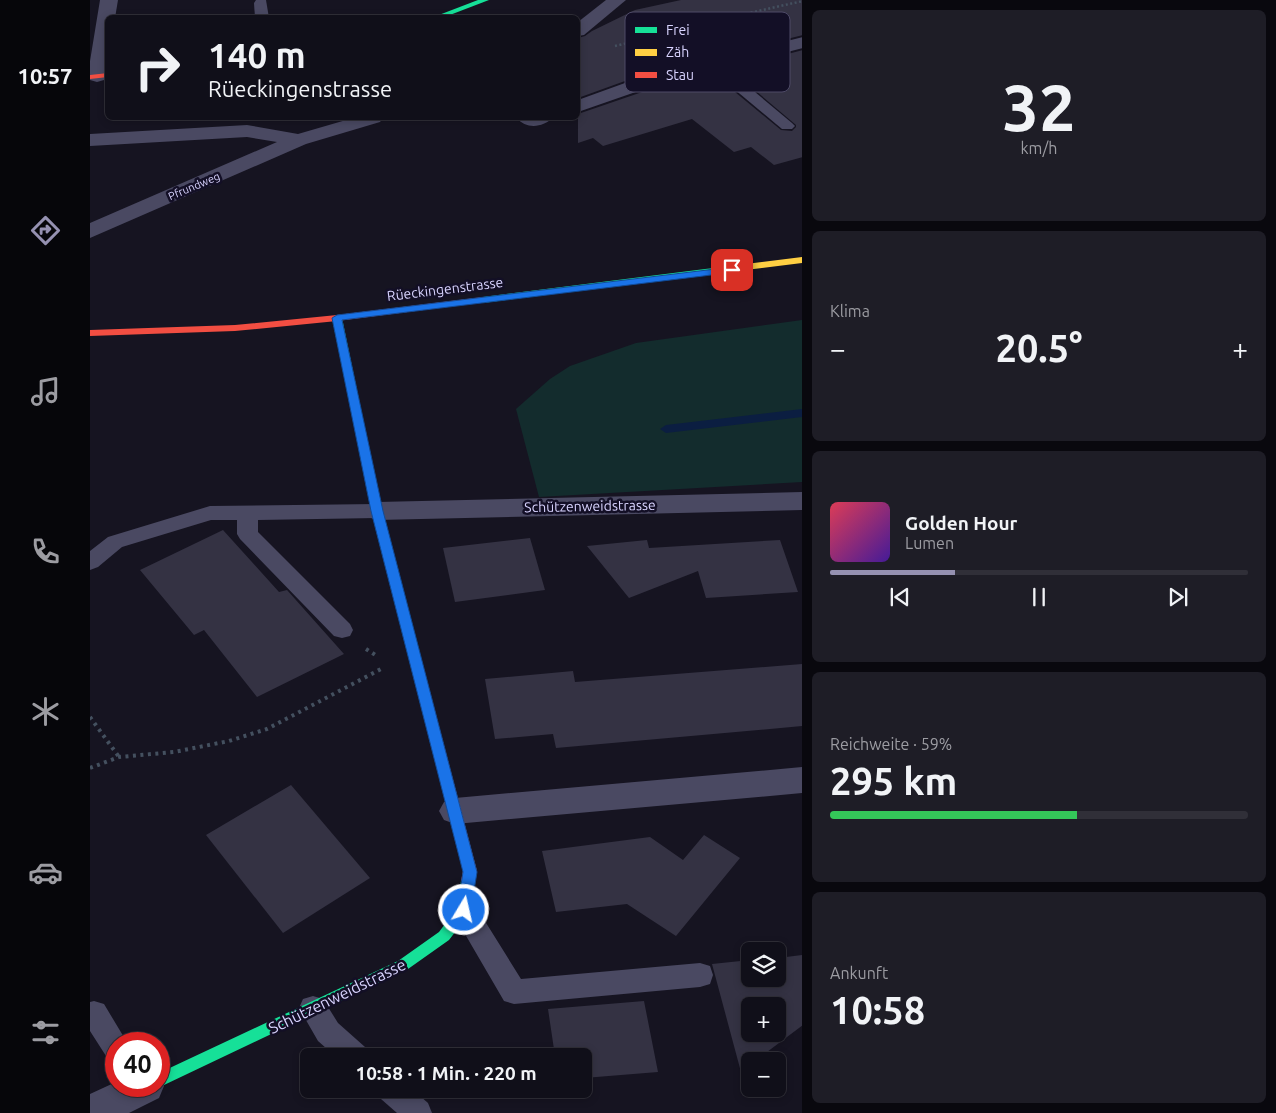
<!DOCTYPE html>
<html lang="de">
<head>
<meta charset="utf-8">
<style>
  :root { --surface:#100f19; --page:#1e1d26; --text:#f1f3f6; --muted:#9c9ca2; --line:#302f38; --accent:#9591b1 }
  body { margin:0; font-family:Ubuntu,sans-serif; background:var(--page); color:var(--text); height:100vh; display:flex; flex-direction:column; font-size:19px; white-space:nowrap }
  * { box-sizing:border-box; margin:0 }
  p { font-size:16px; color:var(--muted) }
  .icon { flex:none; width:28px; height:28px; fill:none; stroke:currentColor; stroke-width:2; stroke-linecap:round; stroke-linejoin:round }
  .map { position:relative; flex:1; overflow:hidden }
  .side { display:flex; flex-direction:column; gap:10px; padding:10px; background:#09080e; width:474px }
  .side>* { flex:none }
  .top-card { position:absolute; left:15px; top:15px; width:475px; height:105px; border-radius:8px; box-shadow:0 2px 8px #0003,0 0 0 1px var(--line); background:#100f19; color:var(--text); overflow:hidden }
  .tools { position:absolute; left:651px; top:942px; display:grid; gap:10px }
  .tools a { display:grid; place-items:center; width:45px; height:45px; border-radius:8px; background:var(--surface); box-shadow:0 2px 8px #0003,0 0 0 1px var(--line); font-size:25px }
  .speed { position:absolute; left:15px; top:1032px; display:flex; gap:10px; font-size:25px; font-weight:700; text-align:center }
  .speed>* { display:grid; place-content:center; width:65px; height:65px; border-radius:50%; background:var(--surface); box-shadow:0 2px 8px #0003,0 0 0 1px var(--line); line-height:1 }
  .speed .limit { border:8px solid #d22; background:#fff; color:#111 }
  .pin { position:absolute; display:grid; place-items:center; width:42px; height:42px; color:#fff; margin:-21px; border-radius:10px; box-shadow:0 2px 8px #0006 }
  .me { position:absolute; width:55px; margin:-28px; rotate:9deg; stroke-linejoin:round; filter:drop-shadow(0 0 4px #0008) }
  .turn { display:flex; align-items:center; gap:18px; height:105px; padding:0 20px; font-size:22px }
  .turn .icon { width:65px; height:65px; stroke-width:2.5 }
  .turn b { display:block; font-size:35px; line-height:42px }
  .big { font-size:38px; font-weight:700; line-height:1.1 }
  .side .card { flex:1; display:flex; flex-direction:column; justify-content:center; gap:8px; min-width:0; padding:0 18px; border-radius:8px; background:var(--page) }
  .side .dial { align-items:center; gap:0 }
  .dial b { font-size:65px; line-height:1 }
  .song { display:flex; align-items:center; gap:15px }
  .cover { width:60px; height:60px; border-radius:8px; background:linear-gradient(135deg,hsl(350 70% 55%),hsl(260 70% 35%)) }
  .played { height:5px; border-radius:2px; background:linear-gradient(90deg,var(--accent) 30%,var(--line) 30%) }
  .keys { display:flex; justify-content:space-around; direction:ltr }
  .heat { display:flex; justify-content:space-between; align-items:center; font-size:28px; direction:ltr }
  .charge { height:8px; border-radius:4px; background:linear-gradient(90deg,#34c759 59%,var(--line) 0) }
  .trip { position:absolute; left:210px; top:1048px; width:292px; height:50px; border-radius:8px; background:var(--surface); box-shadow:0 2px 8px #0003,0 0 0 1px var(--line); font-weight:700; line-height:50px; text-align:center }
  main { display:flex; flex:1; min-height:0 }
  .menu { display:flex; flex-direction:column; width:90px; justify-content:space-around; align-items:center; background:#06060a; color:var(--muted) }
  .menu .icon { width:35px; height:35px }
  .menu .current { color:var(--accent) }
  .menu b { font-size:22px; color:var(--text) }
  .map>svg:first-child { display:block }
  .green { fill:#132c2d }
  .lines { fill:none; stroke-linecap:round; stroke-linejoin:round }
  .stream { fill:#0b1e41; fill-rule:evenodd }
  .building { fill:#343243; fill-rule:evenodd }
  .path-far1 { stroke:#44505f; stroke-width:2.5; stroke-dasharray:2 2.5; stroke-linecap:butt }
  .path { stroke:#44505f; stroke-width:4; stroke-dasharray:3 4.5; stroke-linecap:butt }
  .lane { fill:#4a4962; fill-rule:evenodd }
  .street { fill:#4a4962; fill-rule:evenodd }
  .fast { fill:#16e098; fill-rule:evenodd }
  .slow { fill:#ffcf43; fill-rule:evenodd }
  .jam { fill:#f24e42; fill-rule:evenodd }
  .route { fill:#1a73e8; stroke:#114b97 }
  .labels { text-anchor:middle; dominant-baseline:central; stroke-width:5; stroke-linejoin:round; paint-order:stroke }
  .far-street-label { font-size:11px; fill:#d9d4ff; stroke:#130f26 }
  .street-label { font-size:14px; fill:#d9d4ff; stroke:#130f26 }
  .near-street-label { font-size:16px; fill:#d9d4ff; stroke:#130f26 }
  .key { fill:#130f26; stroke:#4e4a67; stroke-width:1 }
  .key-label { font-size:14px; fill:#d9d4ff }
</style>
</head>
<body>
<main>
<nav class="menu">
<b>10:57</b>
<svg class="icon current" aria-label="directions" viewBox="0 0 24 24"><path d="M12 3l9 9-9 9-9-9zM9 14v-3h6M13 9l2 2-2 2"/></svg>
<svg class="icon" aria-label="music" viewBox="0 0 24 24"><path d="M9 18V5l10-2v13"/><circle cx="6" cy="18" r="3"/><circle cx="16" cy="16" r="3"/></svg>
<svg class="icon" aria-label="phone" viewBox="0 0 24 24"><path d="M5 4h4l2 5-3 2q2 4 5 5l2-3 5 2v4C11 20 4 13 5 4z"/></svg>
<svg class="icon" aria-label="climate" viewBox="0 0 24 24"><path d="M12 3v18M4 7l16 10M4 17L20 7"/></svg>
<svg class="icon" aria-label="car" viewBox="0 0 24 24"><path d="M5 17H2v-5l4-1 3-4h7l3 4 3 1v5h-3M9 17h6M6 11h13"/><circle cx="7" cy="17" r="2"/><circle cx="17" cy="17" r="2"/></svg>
<svg class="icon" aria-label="filters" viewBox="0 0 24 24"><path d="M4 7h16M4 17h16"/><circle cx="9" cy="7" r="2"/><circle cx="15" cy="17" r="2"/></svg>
</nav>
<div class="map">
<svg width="713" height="1113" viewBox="0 0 713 1113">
  <rect width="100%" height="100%" fill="#161421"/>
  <path class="green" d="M712 320V482L449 497 426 409 460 379 480 366 546 343Z"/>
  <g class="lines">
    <path class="stream" d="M713 409V417L576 433 570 429 576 425Z"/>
  </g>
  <g class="building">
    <path d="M591 0H713V35L546 77 488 98V38L495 36 502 31 545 10Z"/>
    <path d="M713 50V157L684 165 661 147 644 152 602 119 513 146 503 138 488 143V114L561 89 622 73 691 130 702 131 706 127V125L640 69Z"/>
    <path d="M133 530 189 592 197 590 254 654 167 697 114 630 104 635 50 570Z"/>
    <path d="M440 538 455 590 365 602 353 548Z"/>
    <path d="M557 540 559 548 690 540 708 592 616 598 608 571 539 598 497 546Z"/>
    <path d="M713 664V726L466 748 463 734 405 739 395 679 483 671 485 682Z"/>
    <path d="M201 785 280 878 193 933 116 835Z"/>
    <path d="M614 835 650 858 586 936 537 904 466 912 452 851 560 837 593 860Z"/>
    <path d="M713 955V1025L665 1061H660V1065L651 1072 622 964 660 960V979H688V958ZM660 1006H688V1034H660Z"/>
    <path d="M554 1001 568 1072 494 1078V1056H465L458 1009Z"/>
  </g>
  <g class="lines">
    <g class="path-far1">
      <path d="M628 36 617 27 618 22 713 1"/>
      <path d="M525 46 616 25"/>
    </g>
    <g class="path">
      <path d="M276 649 287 656"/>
      <path d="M0 717 29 757"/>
      <path d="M0 768 29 757 84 752 139 741 177 729 291 669"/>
    </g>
    <g class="lane">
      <path d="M166 0H176L179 18H165L164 3Z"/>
      <path d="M624 61 629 62 702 123 705 126 702 129H692L619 68 617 65 619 62Z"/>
      <path d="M427 118H462C453 128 435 129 427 118Z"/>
      <path d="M287 504 294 506 297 511 294 516 287 518 168 520V532L260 624 263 630 260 636 252 638 244 636 150 539 147 534V520H121L32 547 8 567 0 570V551L18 537 120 506Z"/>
      <path d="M374 899 383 902 431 979 610 963 620 966 623 975 620 984 610 987 424 1004 414 1001 361 910 365 902Z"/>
      <path d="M223 996 233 999 248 1023 275 1047 279 1056H245L228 1041 209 1008 213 999Z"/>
      <path d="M4 1001 14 1004 38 1044H26V1060L16 1056 0 1031V1002Z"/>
      <path d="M287 1089H322L338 1103 342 1113H307L291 1099Z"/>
    </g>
    <g class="street">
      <path d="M10 0H28L25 18H18L17 76 14 80 7 82 0 80V61Z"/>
      <path d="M516 0H536L494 35 488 36V22Z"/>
      <path d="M713 37V48L560 87 488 112V100L546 79Z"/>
      <path d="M263 118H293L290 122 216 144 0 238V223L187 142 157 137 0 146V134L157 125 208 134Z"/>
      <path d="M713 492V510L287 520 278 517 274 511 278 505 287 502Z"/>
      <path d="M713 767V793L365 824 354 820 349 811 354 802 365 798Z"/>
      <path d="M69 1074 74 1086 69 1098 39 1113H0V1094L26 1082V1086H69Z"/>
    </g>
    <g class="fast">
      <path d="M388 0H399L352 18H341Z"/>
      <path d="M623 268 628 271 626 273 393 303 388 300 393 297Z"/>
      <path d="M247 315 252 318 292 511 331 658 329 661H321L319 658 282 511 242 318Z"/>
      <path d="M378 875 383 877 385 881 379 914 359 940 318 969 74 1085 69 1087 67 1086H69V1073L308 961 349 932 367 908 371 881 373 877Z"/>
    </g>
    <path class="slow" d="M713 257V263L623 274 618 271 623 268Z"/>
    <g class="jam">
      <path d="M18 73V77L0 79V75Z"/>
      <path d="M393 297 396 298V302L247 321 145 331 0 336V330L145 325 247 315Z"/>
      <path d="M325 653 329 655 331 658 387 871 383 885 378 887 373 885 371 881 373 871 319 658 321 655Z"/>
    </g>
  </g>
  <path class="route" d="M642 267 646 268V272L252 320 293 511 387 872 381 910 379 914 374 916 369 914 367 910 373 872 281 511 242 318 247 315Z"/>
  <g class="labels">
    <g class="far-street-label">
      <text transform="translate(104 186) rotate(-23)">Pfrundweg</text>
    </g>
    <g class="street-label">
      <text transform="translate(355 289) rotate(-7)">Rüeckingenstrasse</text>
      <text transform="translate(500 506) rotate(-1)">Schützenweidstrasse</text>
    </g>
    <g class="near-street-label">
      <text transform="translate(247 996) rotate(-26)">Schützenweidstrasse</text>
    </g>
  </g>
  <rect x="535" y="12" width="165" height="80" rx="8" class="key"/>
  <rect x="545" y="27" width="22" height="6" fill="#16e098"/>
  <rect x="545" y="49" width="22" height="7" fill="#ffcf43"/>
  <rect x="545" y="72" width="22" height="6" fill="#f24e42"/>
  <g class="key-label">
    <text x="576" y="35">Frei</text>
    <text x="576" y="57">Zäh</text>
    <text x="576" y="80">Stau</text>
  </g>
</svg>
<div class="tools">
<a><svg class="icon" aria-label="layers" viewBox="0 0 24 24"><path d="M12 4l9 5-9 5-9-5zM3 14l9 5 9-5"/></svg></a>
<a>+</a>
<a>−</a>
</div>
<div class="speed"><div class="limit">40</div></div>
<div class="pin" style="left:642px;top:270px;background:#d93025"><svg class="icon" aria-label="arrive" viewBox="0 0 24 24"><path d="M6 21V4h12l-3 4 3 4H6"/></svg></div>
<svg class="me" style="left:374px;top:910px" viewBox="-20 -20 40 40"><circle r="17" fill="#1a73e8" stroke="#fff" stroke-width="3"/><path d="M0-11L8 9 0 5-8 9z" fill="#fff"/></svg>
<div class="trip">10:58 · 1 Min. · 220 m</div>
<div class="top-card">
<div class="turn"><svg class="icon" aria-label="right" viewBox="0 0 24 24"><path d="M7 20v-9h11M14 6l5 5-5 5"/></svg><div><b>140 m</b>Rüeckingenstrasse</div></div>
</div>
</div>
<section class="side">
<div class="card dial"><b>32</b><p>km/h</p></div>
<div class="card"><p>Klima</p>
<div class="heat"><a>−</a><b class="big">20.5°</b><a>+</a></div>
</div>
<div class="card">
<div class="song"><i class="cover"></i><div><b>Golden Hour</b><p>Lumen</p></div></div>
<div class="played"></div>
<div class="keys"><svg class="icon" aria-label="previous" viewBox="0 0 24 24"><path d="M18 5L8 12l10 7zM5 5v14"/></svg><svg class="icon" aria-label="pause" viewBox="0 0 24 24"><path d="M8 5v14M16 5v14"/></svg><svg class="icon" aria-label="next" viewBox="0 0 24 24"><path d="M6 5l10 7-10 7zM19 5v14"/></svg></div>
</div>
<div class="card"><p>Reichweite · 59%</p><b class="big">295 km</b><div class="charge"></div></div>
<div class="card"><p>Ankunft</p><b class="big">10:58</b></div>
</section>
</main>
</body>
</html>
